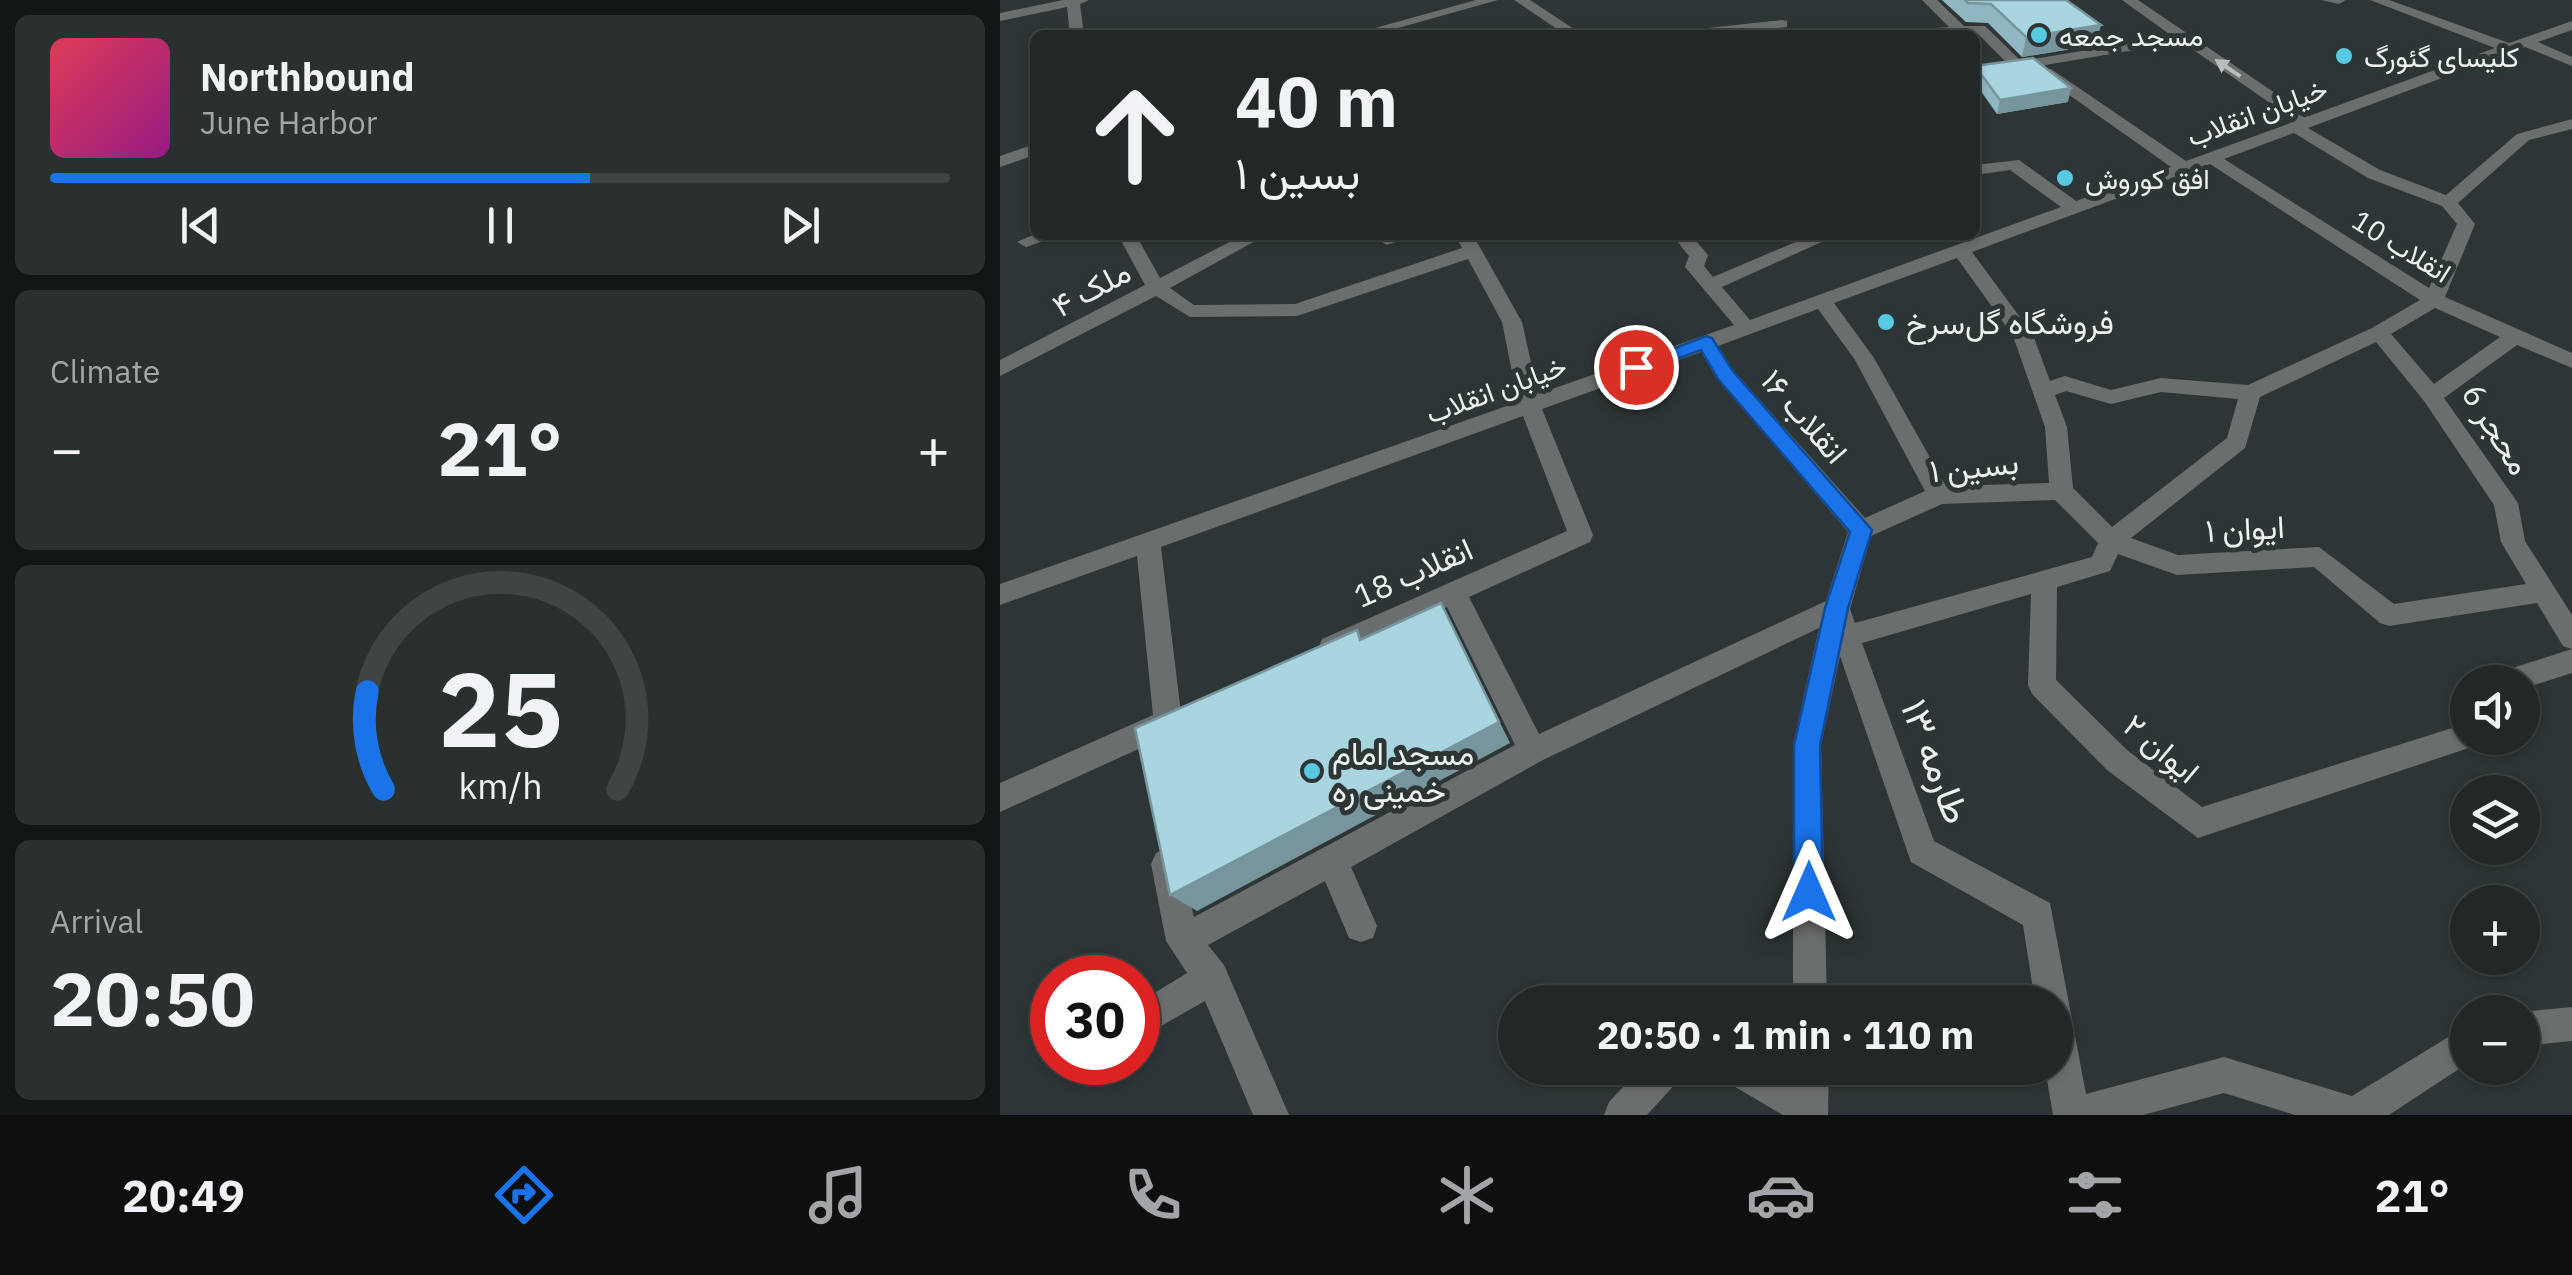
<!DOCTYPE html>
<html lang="en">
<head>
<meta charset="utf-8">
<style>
  :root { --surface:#222828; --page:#2a3030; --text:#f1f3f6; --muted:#a2a6a8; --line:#3f4445; --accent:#1a73e8 }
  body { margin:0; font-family:"IBM Plex Sans",Vazirmatn,sans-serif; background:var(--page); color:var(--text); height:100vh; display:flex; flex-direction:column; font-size:38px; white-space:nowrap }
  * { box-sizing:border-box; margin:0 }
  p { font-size:32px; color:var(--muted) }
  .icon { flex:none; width:55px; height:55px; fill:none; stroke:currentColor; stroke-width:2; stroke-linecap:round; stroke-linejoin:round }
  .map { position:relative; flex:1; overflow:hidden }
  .side { display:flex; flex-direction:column; gap:15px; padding:15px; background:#131616; width:1000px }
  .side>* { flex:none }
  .hud { position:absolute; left:30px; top:30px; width:950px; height:210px; border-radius:15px; box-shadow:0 2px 8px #0004,0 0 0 2px var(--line); background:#222828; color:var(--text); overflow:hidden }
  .tools { position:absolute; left:1450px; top:665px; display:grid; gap:20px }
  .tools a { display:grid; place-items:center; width:90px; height:90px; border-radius:50%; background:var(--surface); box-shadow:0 2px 8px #0004,0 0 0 2px var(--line); font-size:50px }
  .speed { position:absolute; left:30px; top:955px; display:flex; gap:20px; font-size:50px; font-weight:700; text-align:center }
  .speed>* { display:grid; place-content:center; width:130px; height:130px; border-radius:50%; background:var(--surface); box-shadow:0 2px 8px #0004,0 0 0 2px var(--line); line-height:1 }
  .speed .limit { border:15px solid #d22; background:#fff; color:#111 }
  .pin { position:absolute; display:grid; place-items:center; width:85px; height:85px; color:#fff; margin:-42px; border:5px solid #fff; border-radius:50%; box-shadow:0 2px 10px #0007 }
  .me { position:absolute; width:110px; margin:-55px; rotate:0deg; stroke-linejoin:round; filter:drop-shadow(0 0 8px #0008) }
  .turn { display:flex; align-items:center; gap:35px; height:210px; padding:0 40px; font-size:45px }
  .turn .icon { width:130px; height:130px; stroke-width:2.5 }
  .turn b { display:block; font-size:70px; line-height:85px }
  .big { font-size:75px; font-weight:700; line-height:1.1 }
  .side .tile { flex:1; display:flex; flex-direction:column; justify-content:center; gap:15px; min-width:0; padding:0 35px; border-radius:15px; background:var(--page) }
  .side .dial { align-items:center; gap:0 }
  .dial svg { height:260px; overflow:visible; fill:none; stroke:var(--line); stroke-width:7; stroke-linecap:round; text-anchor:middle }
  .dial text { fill:var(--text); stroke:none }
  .song { display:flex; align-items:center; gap:30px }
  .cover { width:120px; height:120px; border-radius:15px; background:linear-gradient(135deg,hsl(350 70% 55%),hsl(310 70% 35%)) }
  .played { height:10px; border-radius:5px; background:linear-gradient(90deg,var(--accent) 60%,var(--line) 60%) }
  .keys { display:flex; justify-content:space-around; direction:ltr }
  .heat { display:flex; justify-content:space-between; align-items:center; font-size:55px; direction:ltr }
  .trip { position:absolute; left:498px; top:985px; width:575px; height:100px; border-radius:50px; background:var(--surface); box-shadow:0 2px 8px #0004,0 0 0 2px var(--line); font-weight:700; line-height:100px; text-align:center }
  .tabs { display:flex; height:160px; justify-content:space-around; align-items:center; background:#0e1010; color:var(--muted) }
  .tabs .icon { width:70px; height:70px }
  .tabs .current { color:var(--accent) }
  .tabs b { font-size:45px; color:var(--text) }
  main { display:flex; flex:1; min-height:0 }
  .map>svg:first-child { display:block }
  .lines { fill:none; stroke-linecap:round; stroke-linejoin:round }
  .minor { fill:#6b6e6f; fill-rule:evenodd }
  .wall { fill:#90b7c1 }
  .shaded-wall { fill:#76959d }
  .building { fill:#a8d5e0; stroke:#76959d; stroke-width:2.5 }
  .oneway { fill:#b9bdbe }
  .route { fill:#1a73e8; stroke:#114b97; stroke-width:2.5 }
  .poi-dot { fill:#57c9e2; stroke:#2e3536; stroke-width:4 }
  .labels { text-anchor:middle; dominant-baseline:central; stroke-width:10; stroke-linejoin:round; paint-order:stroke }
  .far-poi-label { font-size:28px; fill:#edf1f2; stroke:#2e3536; text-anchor:start }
  .far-street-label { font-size:28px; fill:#edf1f2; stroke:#2e3536 }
  .street-label { font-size:32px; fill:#edf1f2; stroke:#2e3536 }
  .poi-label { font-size:32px; fill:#edf1f2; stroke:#2e3536; text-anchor:start }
  .near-street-label { font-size:38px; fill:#edf1f2; stroke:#2e3536 }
</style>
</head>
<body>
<main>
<section class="side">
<div class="tile">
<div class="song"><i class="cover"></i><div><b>Northbound</b><p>June Harbor</p></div></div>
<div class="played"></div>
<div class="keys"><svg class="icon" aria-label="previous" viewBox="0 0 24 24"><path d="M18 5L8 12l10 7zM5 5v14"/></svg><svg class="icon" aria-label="pause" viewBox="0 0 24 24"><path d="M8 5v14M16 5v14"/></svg><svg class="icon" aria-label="next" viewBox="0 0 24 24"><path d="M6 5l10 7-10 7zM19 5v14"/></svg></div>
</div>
<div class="tile"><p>Climate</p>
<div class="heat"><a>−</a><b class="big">21°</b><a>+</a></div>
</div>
<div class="tile dial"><svg viewBox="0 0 100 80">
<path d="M14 69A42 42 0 1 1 86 69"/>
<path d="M14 69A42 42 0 0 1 9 39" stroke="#1a73e8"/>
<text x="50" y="56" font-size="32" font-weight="700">25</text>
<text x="50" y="72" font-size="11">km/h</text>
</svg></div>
<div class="tile"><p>Arrival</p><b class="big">20:50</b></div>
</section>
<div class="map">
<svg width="1572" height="1115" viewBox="0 0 1572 1115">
  <rect width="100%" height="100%" fill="#2e3536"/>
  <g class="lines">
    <g class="minor">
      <path d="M63 0H89L80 4 84 35H70L67 7 0 21V13Z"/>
      <path d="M476 0H498L373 35H350Z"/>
      <path d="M514 0H530L583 35H566Z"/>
      <path d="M922 0H937L964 26H985L1021 61 1172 36 1122 0H1138L1309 116 1495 48 1370 0H1389L1509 43 1572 21V30L1538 42 1572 57V66L1525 47 1308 128 1380 170 1446 195 1517 134 1572 119V129L1529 140 1458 203 1475 224 1445 297 1572 353V368L1517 345 1444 398 1518 503 1525 541 1572 615V649L1563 646 1537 603 1389 626 1380 623 1314 567 1177 575 1118 554 1110 571 1057 587 1056 680 1127 750 1202 807 1468 723V738H1482L1478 745 1198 838 1107 770 1032 694 1028 685 1031 594 862 643 934 841 1050 903 1086 1094 1224 1057 1352 1096 1468 1025V1063L1389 1115H1295L1224 1093 1143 1115H1053L1045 1068H1055V1002H1035L1023 925 911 862 840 656 821 745 827 1002H793V745L819 628 543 760 351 867 377 926 373 938 361 942 349 938 325 881 208 945 224 965 289 1115H253L205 1001 138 1039V1003L187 973 166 941 151 864 156 853 167 848 178 853 194 917 515 745 447 607 332 658 322 655 319 647 322 639 567 531 523 416 161 547 182 722 178 731 0 812V783L153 715 137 556 0 605V584L518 402 502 322 468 259 297 316 190 317 156 296 0 376V360L145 285 118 235H136L160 278 243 235H266L170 288 194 305 295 304 462 248 455 235H473L522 322 538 394 734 325 685 267 689 256 672 235H691L708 255 704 266 713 277 812 235H837L722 287 750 320 1061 207 1010 170 975 175V165L1019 160 1076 201 1171 167 1041 75V69H1051L1186 161 1296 121 1182 42 975 77V69L1007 63 977 33 892 35 899 31 949 27ZM1294 133 1368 178 1442 206 1457 224 1429 288 1224 159ZM1210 164 1420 300 1372 328 1248 385 1161 378 1111 390 1065 376 1050 381 1033 335 972 252ZM957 258 1013 336 1045 427 1049 483 946 486 874 358 834 303ZM1435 308 1500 337 1434 384 1391 334ZM818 309 855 360 925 491 865 518 732 369 718 346ZM1376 342 1424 401 1494 505 1501 542 1526 584 1394 604 1319 547 1178 555 1131 538 1245 448 1260 397ZM701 352 718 379 848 532 826 601 539 734 469 597 590 542 593 535 542 409ZM1066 391 1111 404 1161 392 1238 399 1227 438 1112 527 1073 488 1067 427 1055 395ZM1055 500 1098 543 1092 557 855 623 850 609 871 536 942 504Z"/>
      <path d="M1321 0H1346L1339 4Z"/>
      <path d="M782 20 787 21V27L719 35H673L680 31Z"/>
      <path d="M35 144V155L0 167V156Z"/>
      <path d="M35 234V235H61L26 247 17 242Z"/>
      <path d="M385 235H415L387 245 378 240Z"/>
      <path d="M1572 649V673L1522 689V682H1493L1497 673Z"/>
      <path d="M1572 1007V1041L1522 1046 1520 1012Z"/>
      <path d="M641 1068H683L678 1081 647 1115H604L609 1102Z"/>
      <path d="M720 1068H772L792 1080 793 1068H829L828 1115H783L725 1081Z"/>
    </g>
  </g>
  <g class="wall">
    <path d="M942 0H1066L1096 45 1022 57 988 23 966 22Z"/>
    <path d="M975 66 1068 102 997 114 975 83Z"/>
  </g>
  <g class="shaded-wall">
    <path d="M1101 25 1096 45 1022 57 1026 37Z"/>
    <path d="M1071 88 1068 102 997 114 1000 100Z"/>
    <path d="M441 603 510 743 197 911 170 895Z"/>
  </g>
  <g class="building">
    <path d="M965 0H1066L1101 25 1026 37 991 4 968 3Z"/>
    <path d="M1033 58 1071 88 1000 100 975 66Z"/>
    <path d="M441 603 499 722 170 895 135 728 357 630 360 640Z"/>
  </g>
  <defs><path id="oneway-solid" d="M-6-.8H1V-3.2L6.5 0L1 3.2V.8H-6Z" transform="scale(2.5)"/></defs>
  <use class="oneway" href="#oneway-solid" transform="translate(1228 68) rotate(-146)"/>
  <path class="route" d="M706 336 712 338 732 370 872 530 848 608 820 745 823 892 819 903 809 907 798 903 794 892V745L825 608 850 532 718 379 701 350 636 374 626 367Z"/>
  <g class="poi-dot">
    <circle cx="1039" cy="35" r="10"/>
    <circle cx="1344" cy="56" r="10"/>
    <circle cx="1065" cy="178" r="10"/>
    <circle cx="886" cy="322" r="10"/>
    <circle cx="312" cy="771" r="10"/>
  </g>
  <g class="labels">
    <g class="far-poi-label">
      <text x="1059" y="35">مسجد جمعه</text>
      <text x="1364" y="56">کلیسای گئورگ</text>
      <text x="1085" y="178">افق کوروش</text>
    </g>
    <g class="far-street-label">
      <text transform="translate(1257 112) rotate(-20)">خیابان انقلاب</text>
      <text transform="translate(1402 246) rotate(32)">انقلاب 10</text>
      <text transform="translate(496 389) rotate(-20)">خیابان انقلاب</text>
    </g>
    <g class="street-label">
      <text transform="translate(91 288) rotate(-28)">ملک ۴</text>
      <text transform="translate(805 416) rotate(49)">انقلاب ۱۶</text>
      <text transform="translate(1497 429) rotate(58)">محجر 6</text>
      <text transform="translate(974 466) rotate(-6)">بسین ۱</text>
      <text transform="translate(1245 528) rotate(-3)">ایوان ۱</text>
      <text transform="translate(413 572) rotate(-24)">انقلاب 18</text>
      <text transform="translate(1162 748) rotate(40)">ایوان ۲</text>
    </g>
    <g class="poi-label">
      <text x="906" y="322">فروشگاه گل‌سرخ</text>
      <text x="332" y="753">مسجد امام<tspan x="332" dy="37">خمینی ره</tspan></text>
    </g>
    <g class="near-street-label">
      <text transform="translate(937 761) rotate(69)">طارمه ۱۳</text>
    </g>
  </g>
</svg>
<div class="tools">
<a><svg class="icon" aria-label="sound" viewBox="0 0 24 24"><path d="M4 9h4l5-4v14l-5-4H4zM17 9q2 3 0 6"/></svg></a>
<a><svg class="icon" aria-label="layers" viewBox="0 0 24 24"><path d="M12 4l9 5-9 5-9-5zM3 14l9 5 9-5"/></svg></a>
<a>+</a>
<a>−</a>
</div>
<div class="speed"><div class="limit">30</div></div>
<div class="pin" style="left:636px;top:367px;background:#d93025"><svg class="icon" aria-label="arrive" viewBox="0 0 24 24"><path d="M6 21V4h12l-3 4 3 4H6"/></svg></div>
<svg class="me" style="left:809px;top:892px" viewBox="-20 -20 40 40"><path d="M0-17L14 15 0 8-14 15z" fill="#1a73e8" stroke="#fff" stroke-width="4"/></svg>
<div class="trip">20:50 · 1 min · 110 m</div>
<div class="hud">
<div class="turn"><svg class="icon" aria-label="ahead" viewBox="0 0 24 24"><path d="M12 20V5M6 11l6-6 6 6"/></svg><div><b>40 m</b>بسین ۱</div></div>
</div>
</div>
</main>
<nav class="tabs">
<b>20:49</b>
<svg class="icon current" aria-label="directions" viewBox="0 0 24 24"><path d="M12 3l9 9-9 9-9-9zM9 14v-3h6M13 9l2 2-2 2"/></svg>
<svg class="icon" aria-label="music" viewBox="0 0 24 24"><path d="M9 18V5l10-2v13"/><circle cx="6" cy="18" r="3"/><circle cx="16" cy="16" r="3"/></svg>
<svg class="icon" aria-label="phone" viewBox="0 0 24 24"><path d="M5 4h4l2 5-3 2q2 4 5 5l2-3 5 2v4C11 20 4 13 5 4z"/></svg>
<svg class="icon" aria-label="climate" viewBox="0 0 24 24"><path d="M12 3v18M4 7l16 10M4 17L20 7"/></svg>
<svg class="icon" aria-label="car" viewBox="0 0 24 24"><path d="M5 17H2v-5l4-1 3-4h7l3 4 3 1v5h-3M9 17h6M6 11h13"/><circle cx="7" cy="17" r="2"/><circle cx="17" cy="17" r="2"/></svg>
<svg class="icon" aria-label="filters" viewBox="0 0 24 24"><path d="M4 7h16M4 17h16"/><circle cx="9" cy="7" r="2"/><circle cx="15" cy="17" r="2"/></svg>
<b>21°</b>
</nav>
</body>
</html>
